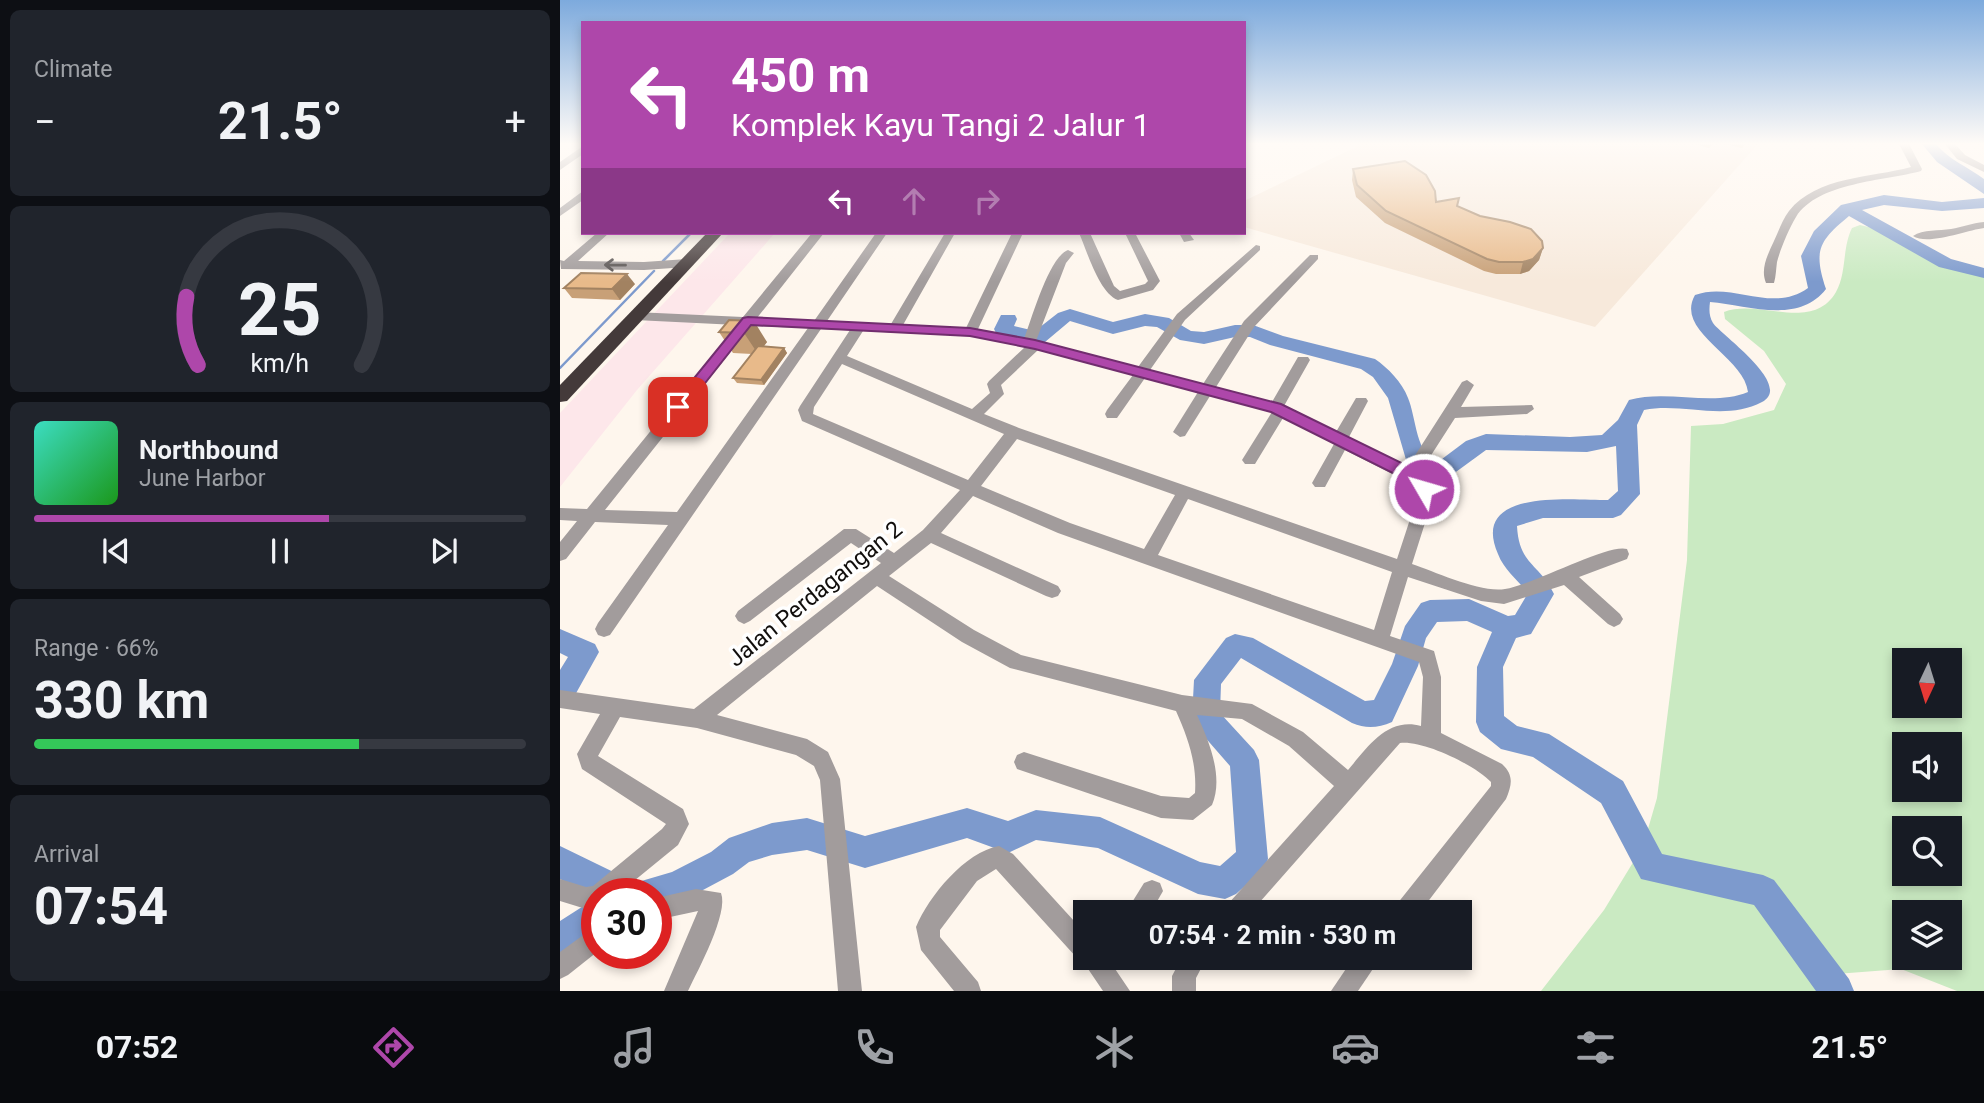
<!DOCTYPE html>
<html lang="en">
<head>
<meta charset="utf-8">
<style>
  :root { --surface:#171b24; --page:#20242c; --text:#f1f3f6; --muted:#9ea1a6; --line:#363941; --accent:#ae47aa }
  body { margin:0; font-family:Roboto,sans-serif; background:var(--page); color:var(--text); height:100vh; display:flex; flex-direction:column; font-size:26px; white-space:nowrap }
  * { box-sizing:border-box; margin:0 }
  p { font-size:23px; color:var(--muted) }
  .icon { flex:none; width:38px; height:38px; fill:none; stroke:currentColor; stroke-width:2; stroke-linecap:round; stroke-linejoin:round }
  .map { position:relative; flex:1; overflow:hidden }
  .sheet { display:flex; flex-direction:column; gap:10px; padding:10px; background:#0d0f14; width:560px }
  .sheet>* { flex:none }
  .hud { position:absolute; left:21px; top:21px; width:665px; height:214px; border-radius:0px; box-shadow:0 4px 10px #0003; background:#ae47aa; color:#fff; overflow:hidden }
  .needle { width:46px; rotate:184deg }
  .fabs { position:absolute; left:1332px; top:648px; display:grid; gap:14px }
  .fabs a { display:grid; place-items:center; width:70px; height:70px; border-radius:0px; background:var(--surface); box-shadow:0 4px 10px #0003; font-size:35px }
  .speed { position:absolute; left:21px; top:878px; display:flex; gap:14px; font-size:35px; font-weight:700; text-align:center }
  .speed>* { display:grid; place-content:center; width:91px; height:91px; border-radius:50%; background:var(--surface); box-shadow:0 4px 10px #0003; line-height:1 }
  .speed .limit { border:10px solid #d22; background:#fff; color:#111 }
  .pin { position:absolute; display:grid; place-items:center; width:60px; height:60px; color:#fff; margin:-30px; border-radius:14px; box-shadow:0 4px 10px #0006 }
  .me { position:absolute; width:77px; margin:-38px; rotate:308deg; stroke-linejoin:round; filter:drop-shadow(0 0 5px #0008) }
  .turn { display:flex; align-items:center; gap:24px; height:147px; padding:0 35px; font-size:32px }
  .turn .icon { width:91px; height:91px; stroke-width:2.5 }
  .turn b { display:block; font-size:49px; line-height:60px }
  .lanes { display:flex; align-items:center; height:66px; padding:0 35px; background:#0003; justify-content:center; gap:35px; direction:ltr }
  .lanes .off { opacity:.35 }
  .big { font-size:52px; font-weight:700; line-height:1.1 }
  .sheet .card { flex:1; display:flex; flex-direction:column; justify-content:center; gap:10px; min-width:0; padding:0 24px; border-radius:10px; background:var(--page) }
  .sheet .dial { align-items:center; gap:0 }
  .dial svg { height:182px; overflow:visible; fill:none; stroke:var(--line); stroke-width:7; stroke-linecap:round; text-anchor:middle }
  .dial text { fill:var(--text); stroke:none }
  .song { display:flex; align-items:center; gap:21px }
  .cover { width:84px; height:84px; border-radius:10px; background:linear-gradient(135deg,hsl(170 70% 55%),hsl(120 70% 35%)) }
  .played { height:7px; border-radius:4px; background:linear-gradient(90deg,var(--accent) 60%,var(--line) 60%) }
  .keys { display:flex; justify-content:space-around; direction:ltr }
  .heat { display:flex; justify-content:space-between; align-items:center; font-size:38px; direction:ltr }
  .charge { height:10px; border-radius:5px; background:linear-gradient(90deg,#34c759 66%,var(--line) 0) }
  .trip { position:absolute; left:513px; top:900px; width:399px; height:70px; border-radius:0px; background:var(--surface); box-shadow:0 4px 10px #0003; font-weight:700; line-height:70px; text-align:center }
  .dock { display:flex; height:112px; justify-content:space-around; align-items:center; background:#090b0e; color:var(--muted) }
  .dock .icon { width:49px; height:49px }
  .dock .current { color:var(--accent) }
  .dock b { font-size:32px; color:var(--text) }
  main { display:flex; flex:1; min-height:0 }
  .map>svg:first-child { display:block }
  .commercial { fill:#fde7ea }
  .built { fill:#f7e9db }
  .green { fill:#caeac2; fill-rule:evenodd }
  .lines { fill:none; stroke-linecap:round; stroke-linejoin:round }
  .stream { stroke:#7d9acd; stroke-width:2.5 }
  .river { fill:#7d9acd; fill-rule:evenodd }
  .minor { fill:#a29c9c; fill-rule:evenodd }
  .highway { fill:#443a3a; fill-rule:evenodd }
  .wall { fill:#c8a077 }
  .shaded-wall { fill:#a28261 }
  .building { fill:#e8ba8a; stroke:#a28261; stroke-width:2 }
  .oneway { stroke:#5a5554 }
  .route { fill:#ae47aa; stroke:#712e6e; stroke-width:2 }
  .labels { text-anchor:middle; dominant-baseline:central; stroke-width:7; stroke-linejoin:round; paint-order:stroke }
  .street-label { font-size:23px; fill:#110e0c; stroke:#fff }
</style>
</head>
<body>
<main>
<section class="sheet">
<div class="card"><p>Climate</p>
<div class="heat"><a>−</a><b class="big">21.5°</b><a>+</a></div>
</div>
<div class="card dial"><svg viewBox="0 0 100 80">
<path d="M14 69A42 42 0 1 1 86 69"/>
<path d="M14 69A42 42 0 0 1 9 39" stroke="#ae47aa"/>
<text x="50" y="56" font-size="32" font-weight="700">25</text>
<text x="50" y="72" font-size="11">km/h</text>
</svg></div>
<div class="card">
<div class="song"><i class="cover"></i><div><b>Northbound</b><p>June Harbor</p></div></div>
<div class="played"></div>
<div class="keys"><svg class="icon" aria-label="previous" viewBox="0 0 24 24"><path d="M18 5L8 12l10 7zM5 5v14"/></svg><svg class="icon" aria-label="pause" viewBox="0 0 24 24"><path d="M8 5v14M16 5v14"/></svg><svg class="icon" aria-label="next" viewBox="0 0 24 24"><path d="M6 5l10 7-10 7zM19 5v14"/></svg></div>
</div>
<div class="card"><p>Range · 66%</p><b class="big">330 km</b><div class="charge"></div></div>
<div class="card"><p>Arrival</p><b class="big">07:54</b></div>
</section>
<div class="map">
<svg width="1424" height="991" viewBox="0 0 1424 991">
  <rect width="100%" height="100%" fill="#fef6ed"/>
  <path class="commercial" d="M170 233H215L77 390 0 487V413Z"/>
  <path class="built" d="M802 144H1198L1035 327 684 227V201Z"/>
  <path class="green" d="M1300 225 1321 230 1383 266 1424 277V991H1397L1341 969 1276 974 1275 991H981L1044 910 1083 846 1097 798 1127 560 1131 426 1163 424 1214 410 1226 384 1204 351 1165 319 1164 312C1199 298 1252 333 1276 292 1287 272 1282 248 1292 228ZM1344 660H1390V705H1344ZM1344 744H1390V789H1344ZM1344 828H1390V873H1344ZM1344 912H1390V957H1344Z"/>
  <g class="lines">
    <g class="stream">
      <path d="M103 261 131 233"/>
      <path d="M0 368 94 271"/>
    </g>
    <g class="river">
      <path d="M1362 144H1376C1389 160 1408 167 1424 179V194L1377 162Z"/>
      <path d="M1324 195 1382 202 1424 198V208L1382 211 1324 205 1302 210 1391 259 1424 268V278L1379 267 1289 216C1259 241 1253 250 1266 289 1238 325 1187 305 1150 302 1149 310 1149 316 1153 323 1161 335 1234 385 1202 402 1164 422 1123 402 1084 410L1077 425 1080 494 1061 515 1053 518H983L957 526C959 565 979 563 994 594L971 634 956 638 943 667 944 716 957 726 989 734 1063 781 1102 854 1203 875 1214 880 1289 979 1294 991H1256L1194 905 1081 879 1041 803 973 757 941 749 920 732 916 722 917 667 932 632 907 621 877 622 866 638 858 666 832 722C818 728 806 729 792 723L681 658 661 684 660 713 694 750 699 760 708 859 703 870 676 894 665 899 638 894 538 848 476 840 448 853 407 838 305 868 247 850 212 855 189 862 173 874 128 898 96 909V894H37V935L12 954 0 959V921L36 898 0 879V846L74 882 76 889 78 882 112 872 151 852 169 838 212 823 247 818 305 836 407 808 448 821 476 810 540 817 640 862 660 866 676 852 670 766 636 727 632 718 634 680 666 638 675 634 693 638 805 701 814 700 832 664 845 626 861 603 870 600 909 599 948 616 955 615 968 593C958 580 944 570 938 554 909 488 1011 500 1048 500L1058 491 1056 446 1027 452 926 450 889 477 881 479 857 473 847 463 828 398 813 377 801 369 710 345 690 337H675L644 344 620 340 597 327 585 326 553 334 510 321 485 342 478 344 436 333 434 329 441 315H455L457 319 454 326 475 331 498 313 510 309 553 322 585 314 609 318 631 331 644 332 675 325H693L723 336 815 359C828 368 842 382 848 398 856 416 856 457 878 462L906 441 926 434 1010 437 1042 435 1058 420 1069 400C1108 389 1152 407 1188 392 1184 356 1114 332 1135 295 1172 281 1212 314 1248 288L1241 256 1254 231 1281 205Z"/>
      <path d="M0 629 35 644 39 652 10 704 0 708V670L8 657 0 653Z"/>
    </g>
    <g class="minor">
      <path d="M1339 144H1349L1362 169 1361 171C1325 181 1258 182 1236 217 1229 229 1221 247 1217 262 1216 269 1216 276 1214 283H1206C1200 269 1208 254 1214 241 1219 231 1222 220 1229 211 1257 176 1311 178 1351 167Z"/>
      <path d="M1385 144H1395L1405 155 1424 165V172L1397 159Z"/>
      <path d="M23 146V154L0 170V162Z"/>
      <path d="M23 191V200L0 216V208Z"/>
      <path d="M1424 222V228C1407 230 1368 246 1353 236 1363 229 1379 231 1391 229 1402 227 1412 223 1424 222Z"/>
      <path d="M37 233H49L18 261 84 262 127 259 133 263 127 267 84 270 1 269 0 260 4 261Z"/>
      <path d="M252 233H264L197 318 254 321 316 233H327L267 321 331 324 385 233H395L343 325 406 328 452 233H463L418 329 464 339C472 318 489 257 508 250L514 253 506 263 476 341 578 367 617 314 696 245 700 246V250L625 320 590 370 643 384 684 321 750 255H758V259L694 327 656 387 712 402 738 357H748L750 360 724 406 776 432 796 398H806L808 401 789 437 790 439 847 468 902 382 907 380 914 385 901 407 972 405 974 409 967 414 895 418 859 474 869 482 872 501 852 564C876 572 920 593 945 589 973 585 1048 543 1067 549L1069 554 1067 559 1019 577 1060 614 1063 619 1060 624 1054 627 1048 624 1004 585 944 604 921 601 848 577 830 636 874 651 881 677V733L942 764C954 775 952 785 946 799L860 912H834L837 904 931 786V782C915 765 863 740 840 743L691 912H665L668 904 774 786 729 746 682 719 637 715C649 741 664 777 652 805L633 820 601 818 457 769 454 762 457 755 464 752 601 796 629 798 635 793C637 763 628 738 616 711L450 668 402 642 317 586 157 715 247 739 268 752 280 779 302 991H278L260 780 254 766 236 755 137 728 60 717 38 756 123 809 129 824 118 845 58 894H37V908L26 909 0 901V879L26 887 33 886 102 829 106 824 22 769 17 754 40 714 0 708V690L134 709 321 563 291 543 190 621 184 624 178 621 175 616 178 611 284 529H296L334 553 363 530 400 490 242 421 238 410 240 406 290 330 261 329 50 635 44 637 38 635 35 629 38 623 108 525 35 522 6 559 0 561V542L17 521 0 520V508L27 509 177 325 75 320 69 316 75 312 183 317ZM191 326 248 328 117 512 45 510ZM303 331 410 336 465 347 429 381 427 384 430 393 412 409 287 356ZM478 350 573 375 547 410 545 414 547 418H557L585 378 638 392 613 432 620 437 625 436 650 396 712 412 682 460 685 464H695L723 418 774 444 752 483 755 487H765L785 450 854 485 856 501 837 559 459 428 424 414 444 394 441 385ZM282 364 444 434 408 480 253 414 254 407ZM457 439 615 495 584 549 510 523 421 486ZM413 496 498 533 859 662 863 677 861 726C827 717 808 747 788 770L743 732 692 704 622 695 461 655 414 630 329 576 371 543 486 596 492 598 498 596 501 591 498 586 381 533ZM628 499 832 572 814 630 598 555Z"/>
      <path d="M519 233H530L554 286 560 291 585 284 588 281 565 233H575L600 281 593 290 558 300C539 293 527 251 519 233Z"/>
      <path d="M619 233H629L634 240 624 242Z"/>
      <path d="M439 846 453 854 525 933V957H547L570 991H543L522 960 517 958 436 869 417 881 380 930V937L418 982 421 991H394L361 950 356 927C369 896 405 852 439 846Z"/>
      <path d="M592 880 600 883 603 891 591 912H566L584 883Z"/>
      <path d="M136 889 161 893C169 913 138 970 128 991H104L138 911 96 920V898Z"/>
      <path d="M37 925V952L8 975 0 979V952Z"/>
      <path d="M622 957H647L636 978V991H612V976Z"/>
      <path d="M794 957H821L798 991H771Z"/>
    </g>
    <path class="highway" d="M147 233H163L7 401 0 402V385Z"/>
  </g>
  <g class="wall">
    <path d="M1135 144H1153L1149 148Z"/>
    <path d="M1165 144H1185L1182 148Z"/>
    <path d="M793 169 876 202 898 206 983 248 979 260 969 271 960 274H936L924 271 825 223 796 197 792 180Z"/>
    <path d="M75 284 60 300 12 298 4 288Z"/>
    <path d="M169 320 207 342 203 347 224 348 227 353 204 385 177 383 173 378 192 354 173 353 159 332Z"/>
  </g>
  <g class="shaded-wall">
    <path d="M983 248 979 260 969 271 960 274 963 262Z"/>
    <path d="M67 274 75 284 60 300 52 289Z"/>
    <path d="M194 321 207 342 198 354 184 333Z"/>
    <path d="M224 348 227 353 204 385 201 380Z"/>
  </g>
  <g class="building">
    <path d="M845 161 866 175 875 191 876 202 899 198 897 206 920 216 950 222 971 229 982 241 983 248 973 259 963 262H939L927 259 826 211 797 185 793 169Z"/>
    <path d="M21 273 67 274 52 289 4 288Z"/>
    <path d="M169 320 194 321 184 333 159 332Z"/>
    <path d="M198 346 224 348 201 380 173 378Z"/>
  </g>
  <defs><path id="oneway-shaft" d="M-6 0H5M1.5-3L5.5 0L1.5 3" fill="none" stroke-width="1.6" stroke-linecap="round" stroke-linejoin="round" transform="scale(1.75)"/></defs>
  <use class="oneway" href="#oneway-shaft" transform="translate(55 265) rotate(-179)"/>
  <linearGradient id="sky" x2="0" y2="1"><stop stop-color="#7daadd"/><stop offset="0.51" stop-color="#fffbf7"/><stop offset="1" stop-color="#fffbf7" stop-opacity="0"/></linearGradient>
  <rect width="1424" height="282" fill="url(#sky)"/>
  <path class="route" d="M188 317 410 328 475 340 721 404 856 470 867 478 872 489 864 495 858 493 855 486 845 479 711 412 475 349 410 336 191 325 123 411H113L111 407 113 404 183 318Z"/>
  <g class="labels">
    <g class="street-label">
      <text transform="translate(255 594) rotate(-39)">Jalan Perdagangan 2</text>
    </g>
  </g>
</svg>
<div class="fabs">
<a><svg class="needle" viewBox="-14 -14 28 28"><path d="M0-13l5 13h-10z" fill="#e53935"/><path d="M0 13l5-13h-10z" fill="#9ea1a6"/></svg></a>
<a><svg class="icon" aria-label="sound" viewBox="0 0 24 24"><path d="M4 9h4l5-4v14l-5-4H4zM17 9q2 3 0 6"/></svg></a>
<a><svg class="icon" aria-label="search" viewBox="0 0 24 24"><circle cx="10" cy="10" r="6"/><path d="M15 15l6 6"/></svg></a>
<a><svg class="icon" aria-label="layers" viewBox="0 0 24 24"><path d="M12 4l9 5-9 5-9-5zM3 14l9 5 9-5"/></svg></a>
</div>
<div class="speed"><div class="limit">30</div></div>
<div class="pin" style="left:118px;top:407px;background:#d93025"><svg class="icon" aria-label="arrive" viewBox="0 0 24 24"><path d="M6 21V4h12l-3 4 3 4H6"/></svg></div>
<svg class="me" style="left:864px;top:489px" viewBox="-20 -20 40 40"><circle r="17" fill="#ae47aa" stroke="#fff" stroke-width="3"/><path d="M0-11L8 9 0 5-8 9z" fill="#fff"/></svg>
<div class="trip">07:54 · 2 min · 530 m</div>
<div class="hud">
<div class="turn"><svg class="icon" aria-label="left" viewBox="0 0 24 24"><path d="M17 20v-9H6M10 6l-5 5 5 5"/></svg><div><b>450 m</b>Komplek Kayu Tangi 2 Jalur 1</div></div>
<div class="lanes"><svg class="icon" aria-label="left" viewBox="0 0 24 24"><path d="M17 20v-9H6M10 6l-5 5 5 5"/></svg><svg class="icon off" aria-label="ahead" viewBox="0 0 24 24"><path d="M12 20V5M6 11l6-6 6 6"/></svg><svg class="icon off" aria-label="right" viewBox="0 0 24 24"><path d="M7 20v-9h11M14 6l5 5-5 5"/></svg></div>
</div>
</div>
</main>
<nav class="dock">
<b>07:52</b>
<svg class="icon current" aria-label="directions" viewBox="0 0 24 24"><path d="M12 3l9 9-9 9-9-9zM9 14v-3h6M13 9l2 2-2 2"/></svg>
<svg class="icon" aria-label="music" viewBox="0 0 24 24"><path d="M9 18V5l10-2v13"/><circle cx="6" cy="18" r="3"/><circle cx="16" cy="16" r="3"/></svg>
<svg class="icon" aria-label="phone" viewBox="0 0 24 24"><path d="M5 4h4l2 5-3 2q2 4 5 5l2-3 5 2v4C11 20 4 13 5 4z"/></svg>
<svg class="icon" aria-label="climate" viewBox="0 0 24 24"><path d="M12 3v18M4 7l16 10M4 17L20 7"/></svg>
<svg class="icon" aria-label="car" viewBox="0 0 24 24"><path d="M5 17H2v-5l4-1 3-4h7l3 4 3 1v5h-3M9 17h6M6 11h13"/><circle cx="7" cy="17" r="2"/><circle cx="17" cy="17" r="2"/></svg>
<svg class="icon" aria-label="filters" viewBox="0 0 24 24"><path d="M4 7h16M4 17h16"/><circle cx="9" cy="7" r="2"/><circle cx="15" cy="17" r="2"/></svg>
<b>21.5°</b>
</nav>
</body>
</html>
